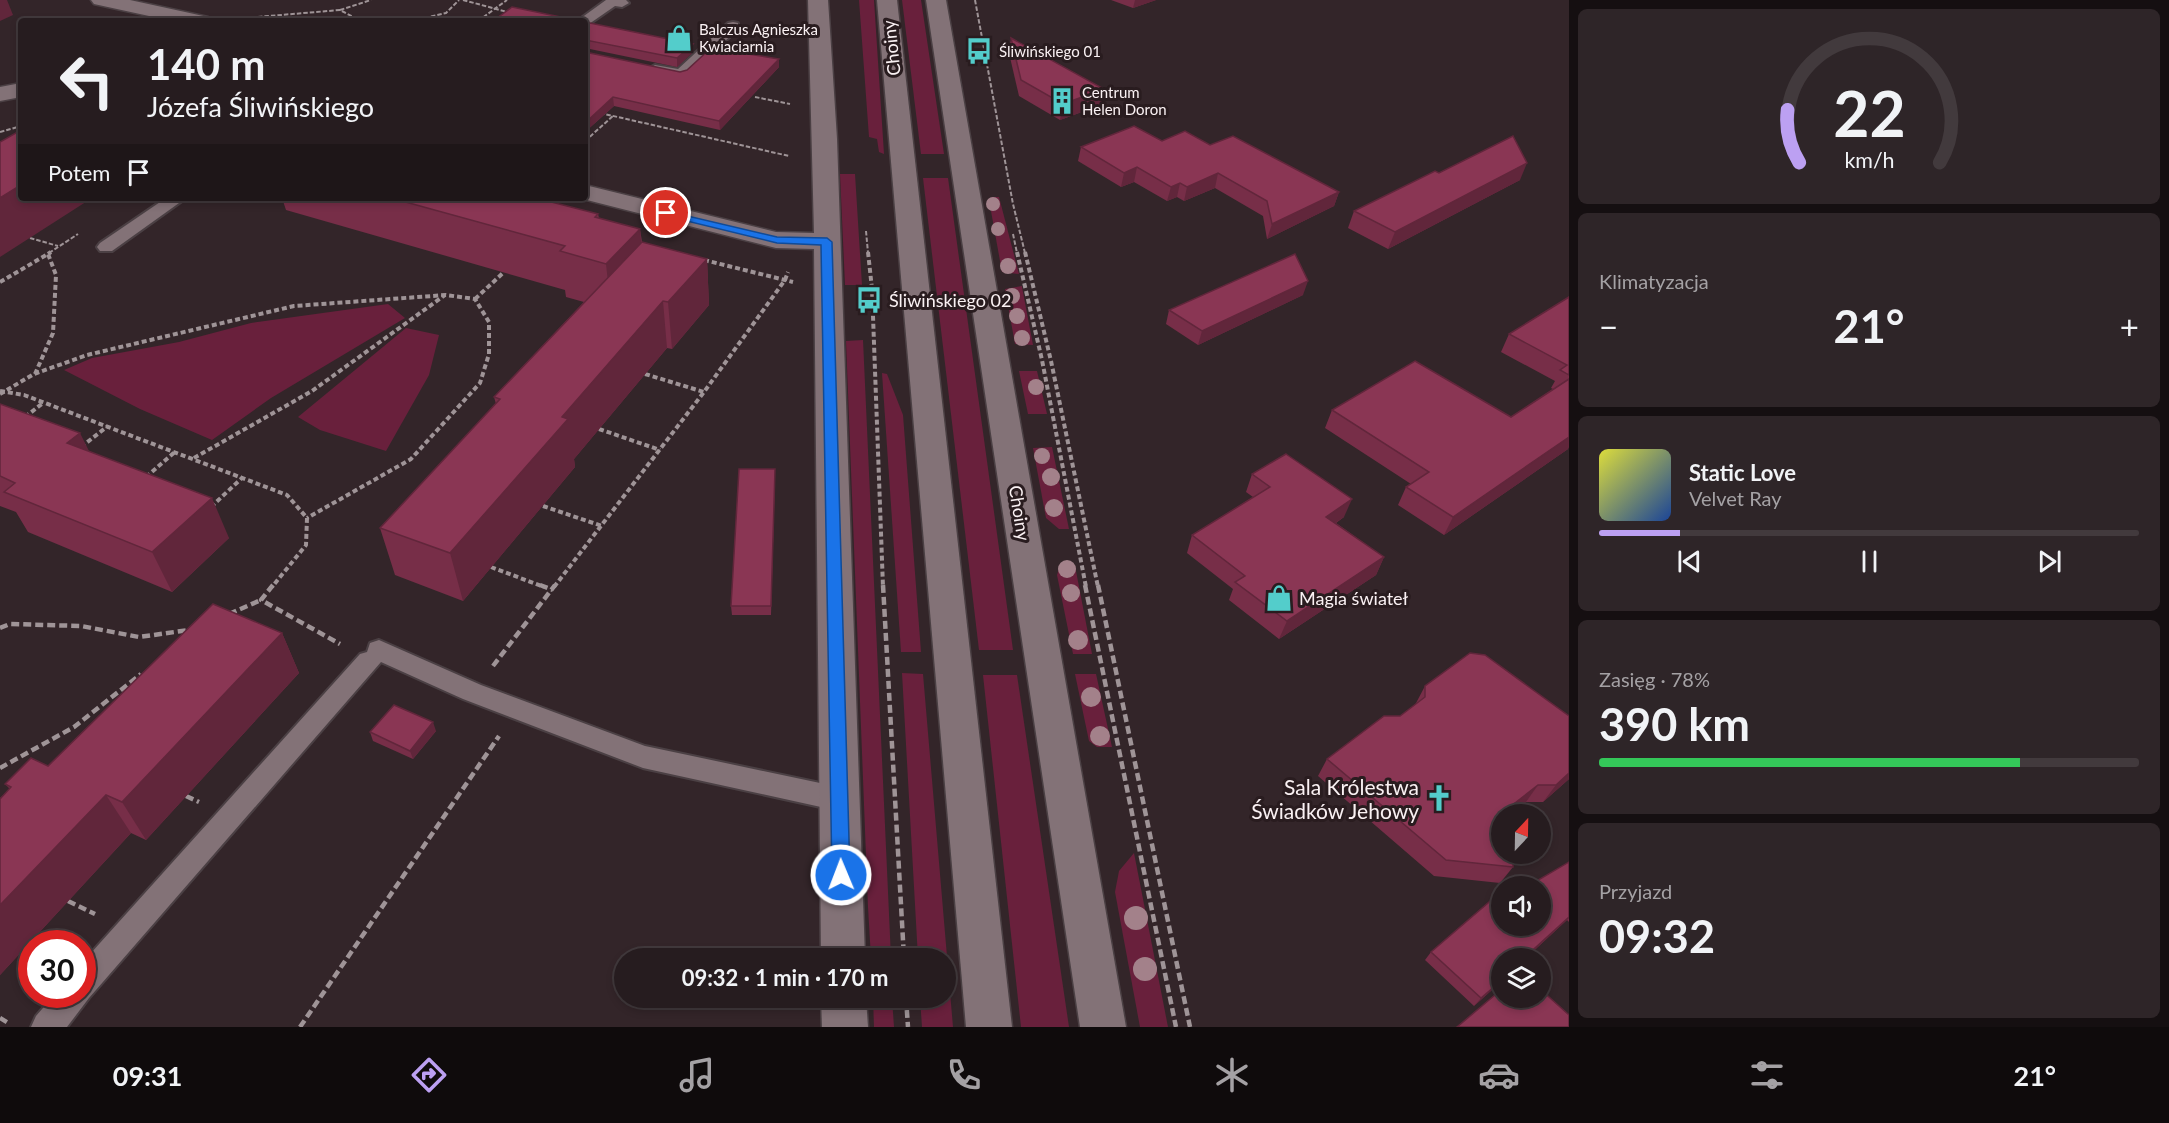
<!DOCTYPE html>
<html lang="pl">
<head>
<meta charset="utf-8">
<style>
  :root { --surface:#261c1f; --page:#2e2528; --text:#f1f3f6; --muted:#a4a1a4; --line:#423a3d; --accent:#bca0f2 }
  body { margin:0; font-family:Lato,sans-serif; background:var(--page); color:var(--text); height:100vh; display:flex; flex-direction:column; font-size:22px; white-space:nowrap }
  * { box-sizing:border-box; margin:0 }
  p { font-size:20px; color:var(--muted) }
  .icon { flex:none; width:33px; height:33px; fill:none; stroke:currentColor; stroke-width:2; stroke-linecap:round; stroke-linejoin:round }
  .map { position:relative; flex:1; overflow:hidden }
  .side { display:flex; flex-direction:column; gap:9px; padding:9px; background:#150f11; width:600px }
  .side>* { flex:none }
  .top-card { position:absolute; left:18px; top:18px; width:570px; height:183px; border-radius:6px; box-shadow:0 3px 9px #0003,0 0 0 2px var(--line); background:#261c1f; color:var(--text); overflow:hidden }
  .needle { width:39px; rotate:22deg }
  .buttons { position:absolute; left:1491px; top:804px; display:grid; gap:12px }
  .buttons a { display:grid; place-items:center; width:60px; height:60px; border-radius:50%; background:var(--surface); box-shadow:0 3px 9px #0003,0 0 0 2px var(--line); font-size:30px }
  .speed { position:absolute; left:18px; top:930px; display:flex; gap:12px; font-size:30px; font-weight:700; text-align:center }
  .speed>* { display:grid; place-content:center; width:78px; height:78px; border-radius:50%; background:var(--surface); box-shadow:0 3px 9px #0003,0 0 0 2px var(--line); line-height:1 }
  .speed .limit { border:9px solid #d22; background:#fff; color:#111 }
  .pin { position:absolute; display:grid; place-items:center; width:51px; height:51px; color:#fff; margin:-26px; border:3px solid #fff; border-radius:50%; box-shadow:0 2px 6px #0007 }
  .me { position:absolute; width:66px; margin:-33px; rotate:359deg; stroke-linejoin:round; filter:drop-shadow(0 0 4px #0008) }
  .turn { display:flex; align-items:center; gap:21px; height:126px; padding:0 30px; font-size:27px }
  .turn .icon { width:78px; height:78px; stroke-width:2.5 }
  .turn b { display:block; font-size:42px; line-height:51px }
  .then { display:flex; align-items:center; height:57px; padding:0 30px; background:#0003; gap:12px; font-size:22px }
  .big { font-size:45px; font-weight:700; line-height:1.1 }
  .side .tile { flex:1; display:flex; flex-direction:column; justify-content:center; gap:9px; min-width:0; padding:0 21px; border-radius:9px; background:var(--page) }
  .side .dial { align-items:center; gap:0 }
  .dial svg { height:156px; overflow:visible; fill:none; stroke:var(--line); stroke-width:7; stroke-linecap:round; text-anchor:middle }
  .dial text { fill:var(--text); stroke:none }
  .song { display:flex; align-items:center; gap:18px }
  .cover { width:72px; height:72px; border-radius:9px; background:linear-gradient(135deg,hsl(60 70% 55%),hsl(220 70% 35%)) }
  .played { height:6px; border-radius:3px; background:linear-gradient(90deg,var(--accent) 15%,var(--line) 15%) }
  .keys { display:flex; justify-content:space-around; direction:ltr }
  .heat { display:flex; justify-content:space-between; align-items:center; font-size:33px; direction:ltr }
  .charge { height:9px; border-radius:4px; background:linear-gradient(90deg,#34c759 78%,var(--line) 0) }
  .trip { position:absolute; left:614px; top:948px; width:342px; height:60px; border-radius:30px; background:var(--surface); box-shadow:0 3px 9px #0003,0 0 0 2px var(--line); font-weight:700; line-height:60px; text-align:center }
  .menu { display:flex; height:96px; justify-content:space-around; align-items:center; background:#0f0b0c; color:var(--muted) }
  .menu .icon { width:42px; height:42px }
  .menu .active { color:var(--accent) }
  .menu b { font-size:27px; color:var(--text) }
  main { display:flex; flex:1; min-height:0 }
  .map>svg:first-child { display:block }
  .green { fill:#69203c }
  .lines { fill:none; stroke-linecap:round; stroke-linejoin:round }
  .service-casing { stroke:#4b4044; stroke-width:4 }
  .minor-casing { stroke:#4b4044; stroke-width:3 }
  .tertiary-casing { stroke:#4b4044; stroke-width:3 }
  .path-far2 { stroke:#9f9497; stroke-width:2; stroke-dasharray:4.5 2; stroke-linecap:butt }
  .path-far1 { stroke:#9f9497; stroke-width:4; stroke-dasharray:5 3; stroke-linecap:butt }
  .path { stroke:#9f9497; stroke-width:4.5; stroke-dasharray:8 4; stroke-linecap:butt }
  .service { fill:#837277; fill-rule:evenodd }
  .minor { fill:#837277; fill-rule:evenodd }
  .tertiary { fill:#837277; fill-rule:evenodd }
  .tree { fill:#a3818a }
  .wall { fill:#772e48 }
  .shaded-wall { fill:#61263b }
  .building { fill:#8a3654; stroke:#61263b; stroke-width:1.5 }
  .route { fill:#1a73e8; stroke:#114b97; stroke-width:1.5 }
  .labels { text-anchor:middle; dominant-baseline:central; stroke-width:6; stroke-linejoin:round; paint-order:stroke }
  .far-poi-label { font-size:15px; fill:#faf1f3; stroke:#291c1f; text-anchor:start }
  .street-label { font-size:18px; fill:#faf1f3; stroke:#291c1f }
  .poi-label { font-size:18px; fill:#faf1f3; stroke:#291c1f; text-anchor:start }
  .near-poi-label { font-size:21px; fill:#faf1f3; stroke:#291c1f; text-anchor:end }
</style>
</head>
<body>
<main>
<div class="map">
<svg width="1569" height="1027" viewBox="0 0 1569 1027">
  <rect width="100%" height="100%" fill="#332529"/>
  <g class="green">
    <path d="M859 0H874L884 154 879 152 877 139 869 137Z"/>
    <path d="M902 0H921L944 154H921Z"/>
    <path d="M840 174H855L862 285H845Z"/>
    <path d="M923 178H948L1013 650H979Z"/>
    <path d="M992 197H999L1019 274 1002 272 989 200Z"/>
    <path d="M1022 286V287L1033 345 1015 344 1005 289Z"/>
    <path d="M388 304 405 318 271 398 212 440 140 409 64 370 92 358 179 342 251 323Z"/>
    <path d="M406 328 439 335 429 375 386 451 320 430 298 417Z"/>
    <path d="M863 340 891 958H871L868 907 846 341Z"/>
    <path d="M1019 371H1037L1047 414H1028Z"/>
    <path d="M882 373 887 374 903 415 921 652H901Z"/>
    <path d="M1052 447 1069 529H1059L1046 518 1033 448Z"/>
    <path d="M1060 566H1075L1092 654H1073L1057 575Z"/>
    <path d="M902 673 923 674 953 1027H922L920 998H945V958H918Z"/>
    <path d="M1075 674H1096L1112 747H1097L1089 741Z"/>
    <path d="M983 675H1017L1069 1027H1021Z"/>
    <path d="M1134 853 1168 1027H1140L1115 892 1119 871Z"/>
    <path d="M873 998H892L894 1027H874Z"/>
  </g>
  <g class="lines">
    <defs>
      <g id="service">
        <path d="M606 0H626L629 3 622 7 615 6 589 24 577 21Z"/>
        <path d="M733 22 738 23V29L686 77 655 73 648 69 655 65 678 69 728 23Z"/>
        <path d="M166 198H186L112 251H100L97 247 100 243Z"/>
        <path d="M379 640 481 685 645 746 839 787 849 791 853 799 849 807 839 811 643 768 463 699 381 662 89 998 67 1027H31L36 1016 55 994H82V963L360 654 367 652 370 643Z"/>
      </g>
      <g id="minor">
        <path d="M91 0H130L208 17 211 21H172L94 4Z"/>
        <path d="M808 0H828L837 139 865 958H821L814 249 776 248 579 198H585V185L776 232 814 233Z"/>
        <path d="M21 83V97L0 101V87Z"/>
        <path d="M821 998H866L868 1027H822Z"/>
      </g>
      <g id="tertiary">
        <path d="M877 0H897L1012 1027H966Z"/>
        <path d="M926 0H946L1126 1027H1080Z"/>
      </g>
    </defs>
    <use href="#service" class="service-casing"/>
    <use href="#minor" class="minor-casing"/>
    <use href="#tertiary" class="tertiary-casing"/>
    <g class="path-far2">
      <path d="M463 0 511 13"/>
      <path d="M975 0 1013 204 1025 253"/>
      <path d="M340 10 371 0"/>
      <path d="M245 18 340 10 361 21"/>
      <path d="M231 19 257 21"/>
      <path d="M412 21 446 13 459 0"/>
      <path d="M478 21 507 0"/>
      <path d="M755 97 790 104"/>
      <path d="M600 113 789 156"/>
      <path d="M0 132 21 126"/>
      <path d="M585 141 613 116"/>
      <path d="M866 231 868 253"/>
      <path d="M1013 234 1017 253"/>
      <path d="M30 238 58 246"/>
      <path d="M49 253 78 234"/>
    </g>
    <g class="path-far1">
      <path d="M868 252 872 289 883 587"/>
      <path d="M1017 252 1042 360 1086 587"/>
      <path d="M1025 252 1051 361 1098 587"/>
      <path d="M48 254 51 252"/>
      <path d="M704 260 793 282"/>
      <path d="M0 282 48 254 56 275 53 333 35 374"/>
      <path d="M475 299 503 273"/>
      <path d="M645 374 704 392"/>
      <path d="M0 391 24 395 287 495 307 518 306 545 272 587"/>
      <path d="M0 394 34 374 87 355 294 306 446 295 475 299 489 322V354L480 383 411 459 307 518"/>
      <path d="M25 417 43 403"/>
      <path d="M599 429 660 450"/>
      <path d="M81 447 108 426"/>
      <path d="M194 458 312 391 445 295"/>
      <path d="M146 477 176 451"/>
      <path d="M543 506 602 526"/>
      <path d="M211 507 243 477"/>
      <path d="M491 567 544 587"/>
      <path d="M554 587 704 392 785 280 788 272"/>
    </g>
    <g class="path">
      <path d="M273 585 261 600 340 644"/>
      <path d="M540 585 553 590"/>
      <path d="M883 585 904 958"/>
      <path d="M1085 585 1176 1027"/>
      <path d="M1098 585 1190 1027"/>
      <path d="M229 614 261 600"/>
      <path d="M0 628 10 624 81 626 139 637 189 630"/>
      <path d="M493 666 555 585"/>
      <path d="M0 768 74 727 141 674"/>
      <path d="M186 796 199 802"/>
      <path d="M68 901 95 914"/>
      <path d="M906 998 908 1027"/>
      <path d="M0 1018 10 1024"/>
      <path d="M300 1027 499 736"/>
    </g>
    <use href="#service" class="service"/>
    <use href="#minor" class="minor"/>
    <use href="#tertiary" class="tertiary"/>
  </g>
  <g class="tree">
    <circle cx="993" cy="204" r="7"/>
    <circle cx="998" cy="229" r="7"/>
    <circle cx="1008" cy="266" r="8"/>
    <circle cx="1012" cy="296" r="8"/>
    <circle cx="1017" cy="316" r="8"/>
    <circle cx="1022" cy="338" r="8"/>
    <circle cx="1036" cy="387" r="8"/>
    <circle cx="1042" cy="456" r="8"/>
    <circle cx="1051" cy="477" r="9"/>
    <circle cx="1054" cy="508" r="9"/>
    <circle cx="1067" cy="569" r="9"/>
    <circle cx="1071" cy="593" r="9"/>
    <circle cx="1078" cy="640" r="10"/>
    <circle cx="1091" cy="697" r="10"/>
    <circle cx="1100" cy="736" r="10"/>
    <circle cx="1136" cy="918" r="12"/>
    <circle cx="1145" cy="969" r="12"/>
  </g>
  <g class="wall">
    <path d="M1111 0H1156L1133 8Z"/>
    <path d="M585 22 693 52 677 67 585 48Z"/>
    <path d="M1011 38 1104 89 1101 105 1060 120 1019 96 1009 53Z"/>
    <path d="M585 52 680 72 779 67 720 130 614 106 585 132Z"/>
    <path d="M1162 141 1210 145 1339 192 1334 206 1267 239 1263 216 1215 188 1184 201 1177 197 1167 201 1134 182 1121 187 1078 161 1081 147Z"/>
    <path d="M1439 173 1520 180 1388 249 1348 228 1354 211Z"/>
    <path d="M282 198H536L598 214 599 218 640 229 642 242 707 259 709 305 672 349 667 348 574 459 575 467 463 601 395 575 380 528 496 404 494 397 584 302 566 297 565 290 286 210Z"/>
    <path d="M1303 295 1198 345 1166 324 1169 310Z"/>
    <path d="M1569 297V446L1568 449 1444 535 1398 505 1406 487 1411 484 1325 428 1332 410 1511 417 1553 389 1551 388 1555 381 1501 352 1509 334Z"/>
    <path d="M0 404 89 452 229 538 172 592 28 532 16 512 0 506Z"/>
    <path d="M1252 474 1344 517 1336 523 1384 557 1376 575 1279 639 1229 600 1233 589 1187 553 1192 535 1253 497 1246 492Z"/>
    <path d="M775 479 771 615H732L731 606Z"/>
    <path d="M282 633 299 673 146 840 131 833 0 975V798L10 789 5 784 48 766Z"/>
    <path d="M1425 686 1569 779 1543 802H1526L1511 813 1513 867 1500 883 1434 876 1318 776 1327 759 1400 716 1415 705Z"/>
    <path d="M436 731 413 759 373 741 370 732Z"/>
    <path d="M1569 862V922L1567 920 1526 958H1502V981L1474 1006 1425 960 1431 952 1502 926Z"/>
  </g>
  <g class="shaded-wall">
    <path d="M0 0H7L13 15 0 21Z"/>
    <path d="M1135 0H1156L1133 8Z"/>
    <path d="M693 44V52L677 67V58Z"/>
    <path d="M779 59V67L720 130 719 121Z"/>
    <path d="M1104 89 1101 105 1060 120 1063 104Z"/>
    <path d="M613 97 614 106 585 132V123Z"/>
    <path d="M1527 163 1520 180 1388 249 1395 232Z"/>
    <path d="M1137 167 1134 182 1121 187 1124 173Z"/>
    <path d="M1218 173 1215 188 1184 201 1187 187Z"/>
    <path d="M1180 183 1177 197 1167 201 1171 187Z"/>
    <path d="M21 185V198H92L0 257V198Z"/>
    <path d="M1339 192 1334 206 1267 239 1272 224Z"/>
    <path d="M640 229 644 275 611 310 606 264Z"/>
    <path d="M707 259 709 305 672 349 668 302Z"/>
    <path d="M1308 281 1303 295 1198 345 1202 331Z"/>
    <path d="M663 301 667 348 574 459 575 467 463 601 450 553 562 417Z"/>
    <path d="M1569 429V446L1568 449 1444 535 1453 517Z"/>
    <path d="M80 433 100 473 67 443Z"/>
    <path d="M212 498 229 538 172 592 152 552Z"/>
    <path d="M1352 499 1344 517 1319 534 1326 517Z"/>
    <path d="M1384 557 1376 575 1279 639 1287 621Z"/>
    <path d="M282 633 299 673 146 840 122 802Z"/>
    <path d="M433 722 436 731 413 759 410 751Z"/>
    <path d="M1569 773V779L1543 802 1556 785Z"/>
    <path d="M1538 785 1526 802 1510 814 1511 806Z"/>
    <path d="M106 795 131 833 0 975V905Z"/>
    <path d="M1569 917V918L1526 958H1524Z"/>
    <path d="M1502 980V981L1474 1006 1481 998Z"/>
  </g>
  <g class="building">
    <path d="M512 7 580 21H493Z"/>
    <path d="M585 22 693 44 677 58 585 40Z"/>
    <path d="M1011 38 1104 89 1063 104 1021 80Z"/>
    <path d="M711 48 779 59 719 121 613 97 585 123V52L680 72 687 70Z"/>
    <path d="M1134 126 1162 141 1185 131 1210 145 1233 136 1339 192 1272 224 1267 201 1218 173 1187 187 1180 183 1171 187 1137 167 1124 173 1081 147Z"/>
    <path d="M21 130V185L0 198V142Z"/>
    <path d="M1513 136 1527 163 1395 232 1354 211 1435 171 1439 173Z"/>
    <path d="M391 198H536L598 214 595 217 640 229 606 264 560 251 565 246Z"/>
    <path d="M642 242 707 259 668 302 663 301 562 417 568 419 450 553 380 528 500 399 494 397Z"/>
    <path d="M1295 254 1308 281 1202 331 1169 310Z"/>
    <path d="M1569 297V375L1560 370 1567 365 1509 334Z"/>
    <path d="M1415 361 1511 417 1569 379V437L1453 517 1406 487 1429 472 1332 410Z"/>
    <path d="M0 404 80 433 67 443 212 498 152 552 4 492 15 483 0 476Z"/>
    <path d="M1286 454 1352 499 1326 517 1384 557 1287 621 1235 582 1245 576 1192 535 1270 487 1252 474Z"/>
    <path d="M739 469H775L771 606H731Z"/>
    <path d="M213 604 282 633 122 802 106 795 0 905V799L11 787 5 784 31 758 48 766Z"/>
    <path d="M1470 653 1485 655 1569 716V773L1556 785H1538L1511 806V814H1502V854H1513V867L1446 860 1327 759 1384 716H1400L1425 697V686Z"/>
    <path d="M394 705 433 722 410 751 370 732Z"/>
    <path d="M1569 862V917L1524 958H1502V980L1481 998 1431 952 1502 891V926H1540V886H1528Z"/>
    <path d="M1502 989V998H1540V989L1569 1015V1027H1457Z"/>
  </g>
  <path class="route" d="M662 210 777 237 827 238 832 242 850 875 847 881 841 883 835 881 832 875 821 245 777 243 662 215Z"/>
  <defs>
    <symbol id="shop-bare" viewBox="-9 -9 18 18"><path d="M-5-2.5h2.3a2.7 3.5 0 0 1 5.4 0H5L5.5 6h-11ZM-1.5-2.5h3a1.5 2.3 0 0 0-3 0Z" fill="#53cdcb" stroke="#291c1f" stroke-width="2.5" paint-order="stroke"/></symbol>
    <symbol id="bus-bare" viewBox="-9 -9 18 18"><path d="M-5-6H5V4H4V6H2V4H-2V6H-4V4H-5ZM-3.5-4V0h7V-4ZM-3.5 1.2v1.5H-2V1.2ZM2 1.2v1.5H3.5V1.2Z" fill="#53cdcb" stroke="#291c1f" stroke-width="2.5" paint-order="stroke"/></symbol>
    <symbol id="building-bare" viewBox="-9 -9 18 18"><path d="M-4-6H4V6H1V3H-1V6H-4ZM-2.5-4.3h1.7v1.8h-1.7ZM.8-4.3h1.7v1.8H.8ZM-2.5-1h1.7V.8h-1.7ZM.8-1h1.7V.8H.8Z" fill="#53cdcb" stroke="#291c1f" stroke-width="2.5" paint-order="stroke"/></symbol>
    <symbol id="church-bare" viewBox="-9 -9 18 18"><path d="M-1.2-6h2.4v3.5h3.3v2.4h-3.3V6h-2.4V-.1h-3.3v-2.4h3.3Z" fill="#53cdcb" stroke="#291c1f" stroke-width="2.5" paint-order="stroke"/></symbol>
  </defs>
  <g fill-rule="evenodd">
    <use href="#shop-bare" x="660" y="19" width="38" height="38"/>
    <use href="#bus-bare" x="960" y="32" width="38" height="38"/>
    <use href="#building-bare" x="1043" y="82" width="38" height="38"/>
    <use href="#bus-bare" x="850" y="281" width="38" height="38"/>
    <use href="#shop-bare" x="1260" y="579" width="38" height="38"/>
    <use href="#church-bare" x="1420" y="779" width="38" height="38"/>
  </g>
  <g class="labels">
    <g class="far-poi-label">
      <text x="699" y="29">Balczus Agnieszka<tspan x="699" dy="17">Kwiaciarnia</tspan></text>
      <text x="999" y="51">Śliwińskiego 01</text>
      <text x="1082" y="92">Centrum<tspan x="1082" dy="17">Helen Doron</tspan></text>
    </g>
    <g class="street-label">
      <text transform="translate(891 48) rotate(-96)">Choiny</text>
      <text transform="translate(1020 513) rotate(81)">Choiny</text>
    </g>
    <g class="poi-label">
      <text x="889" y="300">Śliwińskiego 02</text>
      <text x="1299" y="598">Magia świateł</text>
    </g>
    <g class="near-poi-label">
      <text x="1419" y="786">Sala Królestwa<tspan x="1419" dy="24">Świadków Jehowy</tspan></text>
    </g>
  </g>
</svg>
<div class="buttons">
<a><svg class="needle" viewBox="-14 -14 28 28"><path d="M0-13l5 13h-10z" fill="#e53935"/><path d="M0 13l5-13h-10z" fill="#a4a1a4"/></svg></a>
<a><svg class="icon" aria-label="sound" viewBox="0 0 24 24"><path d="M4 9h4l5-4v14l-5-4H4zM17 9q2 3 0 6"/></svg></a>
<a><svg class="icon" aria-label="layers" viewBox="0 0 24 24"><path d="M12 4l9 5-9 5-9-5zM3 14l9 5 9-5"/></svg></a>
</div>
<div class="speed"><div class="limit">30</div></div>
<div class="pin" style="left:666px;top:213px;background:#d93025"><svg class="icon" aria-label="arrive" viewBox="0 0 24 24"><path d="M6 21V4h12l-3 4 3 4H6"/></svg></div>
<svg class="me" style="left:841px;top:875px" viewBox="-20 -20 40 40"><circle r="17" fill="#1a73e8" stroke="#fff" stroke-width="3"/><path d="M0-11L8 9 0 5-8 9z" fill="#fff"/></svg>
<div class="trip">09:32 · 1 min · 170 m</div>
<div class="top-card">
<div class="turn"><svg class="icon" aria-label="left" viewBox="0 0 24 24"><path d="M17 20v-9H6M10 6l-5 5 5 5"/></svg><div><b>140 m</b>Józefa Śliwińskiego</div></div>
<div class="then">Potem<svg class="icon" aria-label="arrive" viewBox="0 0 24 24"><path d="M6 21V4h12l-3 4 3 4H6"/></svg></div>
</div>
</div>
<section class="side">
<div class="tile dial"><svg viewBox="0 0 100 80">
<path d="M14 69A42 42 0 1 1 86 69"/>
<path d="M14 69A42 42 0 0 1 8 42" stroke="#bca0f2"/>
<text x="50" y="56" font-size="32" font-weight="700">22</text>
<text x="50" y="72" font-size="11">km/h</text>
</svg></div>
<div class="tile"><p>Klimatyzacja</p>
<div class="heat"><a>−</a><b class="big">21°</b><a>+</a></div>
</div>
<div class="tile">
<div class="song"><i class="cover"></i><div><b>Static Love</b><p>Velvet Ray</p></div></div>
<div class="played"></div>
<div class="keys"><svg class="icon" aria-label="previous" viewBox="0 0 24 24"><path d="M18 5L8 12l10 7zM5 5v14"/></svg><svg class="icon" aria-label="pause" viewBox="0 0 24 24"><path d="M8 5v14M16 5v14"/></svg><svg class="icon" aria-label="next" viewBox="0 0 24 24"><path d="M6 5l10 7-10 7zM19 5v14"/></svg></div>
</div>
<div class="tile"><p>Zasięg · 78%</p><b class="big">390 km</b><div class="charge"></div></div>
<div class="tile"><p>Przyjazd</p><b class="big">09:32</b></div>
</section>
</main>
<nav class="menu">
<b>09:31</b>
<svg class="icon active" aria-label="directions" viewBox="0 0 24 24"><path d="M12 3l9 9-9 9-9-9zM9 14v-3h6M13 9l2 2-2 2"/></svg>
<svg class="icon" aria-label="music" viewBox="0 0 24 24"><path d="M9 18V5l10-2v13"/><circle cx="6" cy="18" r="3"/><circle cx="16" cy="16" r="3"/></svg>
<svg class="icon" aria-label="phone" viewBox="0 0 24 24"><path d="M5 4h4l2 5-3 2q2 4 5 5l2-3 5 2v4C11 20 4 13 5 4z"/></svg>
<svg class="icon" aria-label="climate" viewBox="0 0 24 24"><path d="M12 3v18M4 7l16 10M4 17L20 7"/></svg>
<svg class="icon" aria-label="car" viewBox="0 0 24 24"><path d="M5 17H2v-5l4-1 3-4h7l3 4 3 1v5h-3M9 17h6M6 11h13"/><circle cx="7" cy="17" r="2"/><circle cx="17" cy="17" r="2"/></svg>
<svg class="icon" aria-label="filters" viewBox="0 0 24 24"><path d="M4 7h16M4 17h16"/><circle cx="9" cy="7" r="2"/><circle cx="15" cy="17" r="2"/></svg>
<b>21°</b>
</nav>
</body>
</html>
